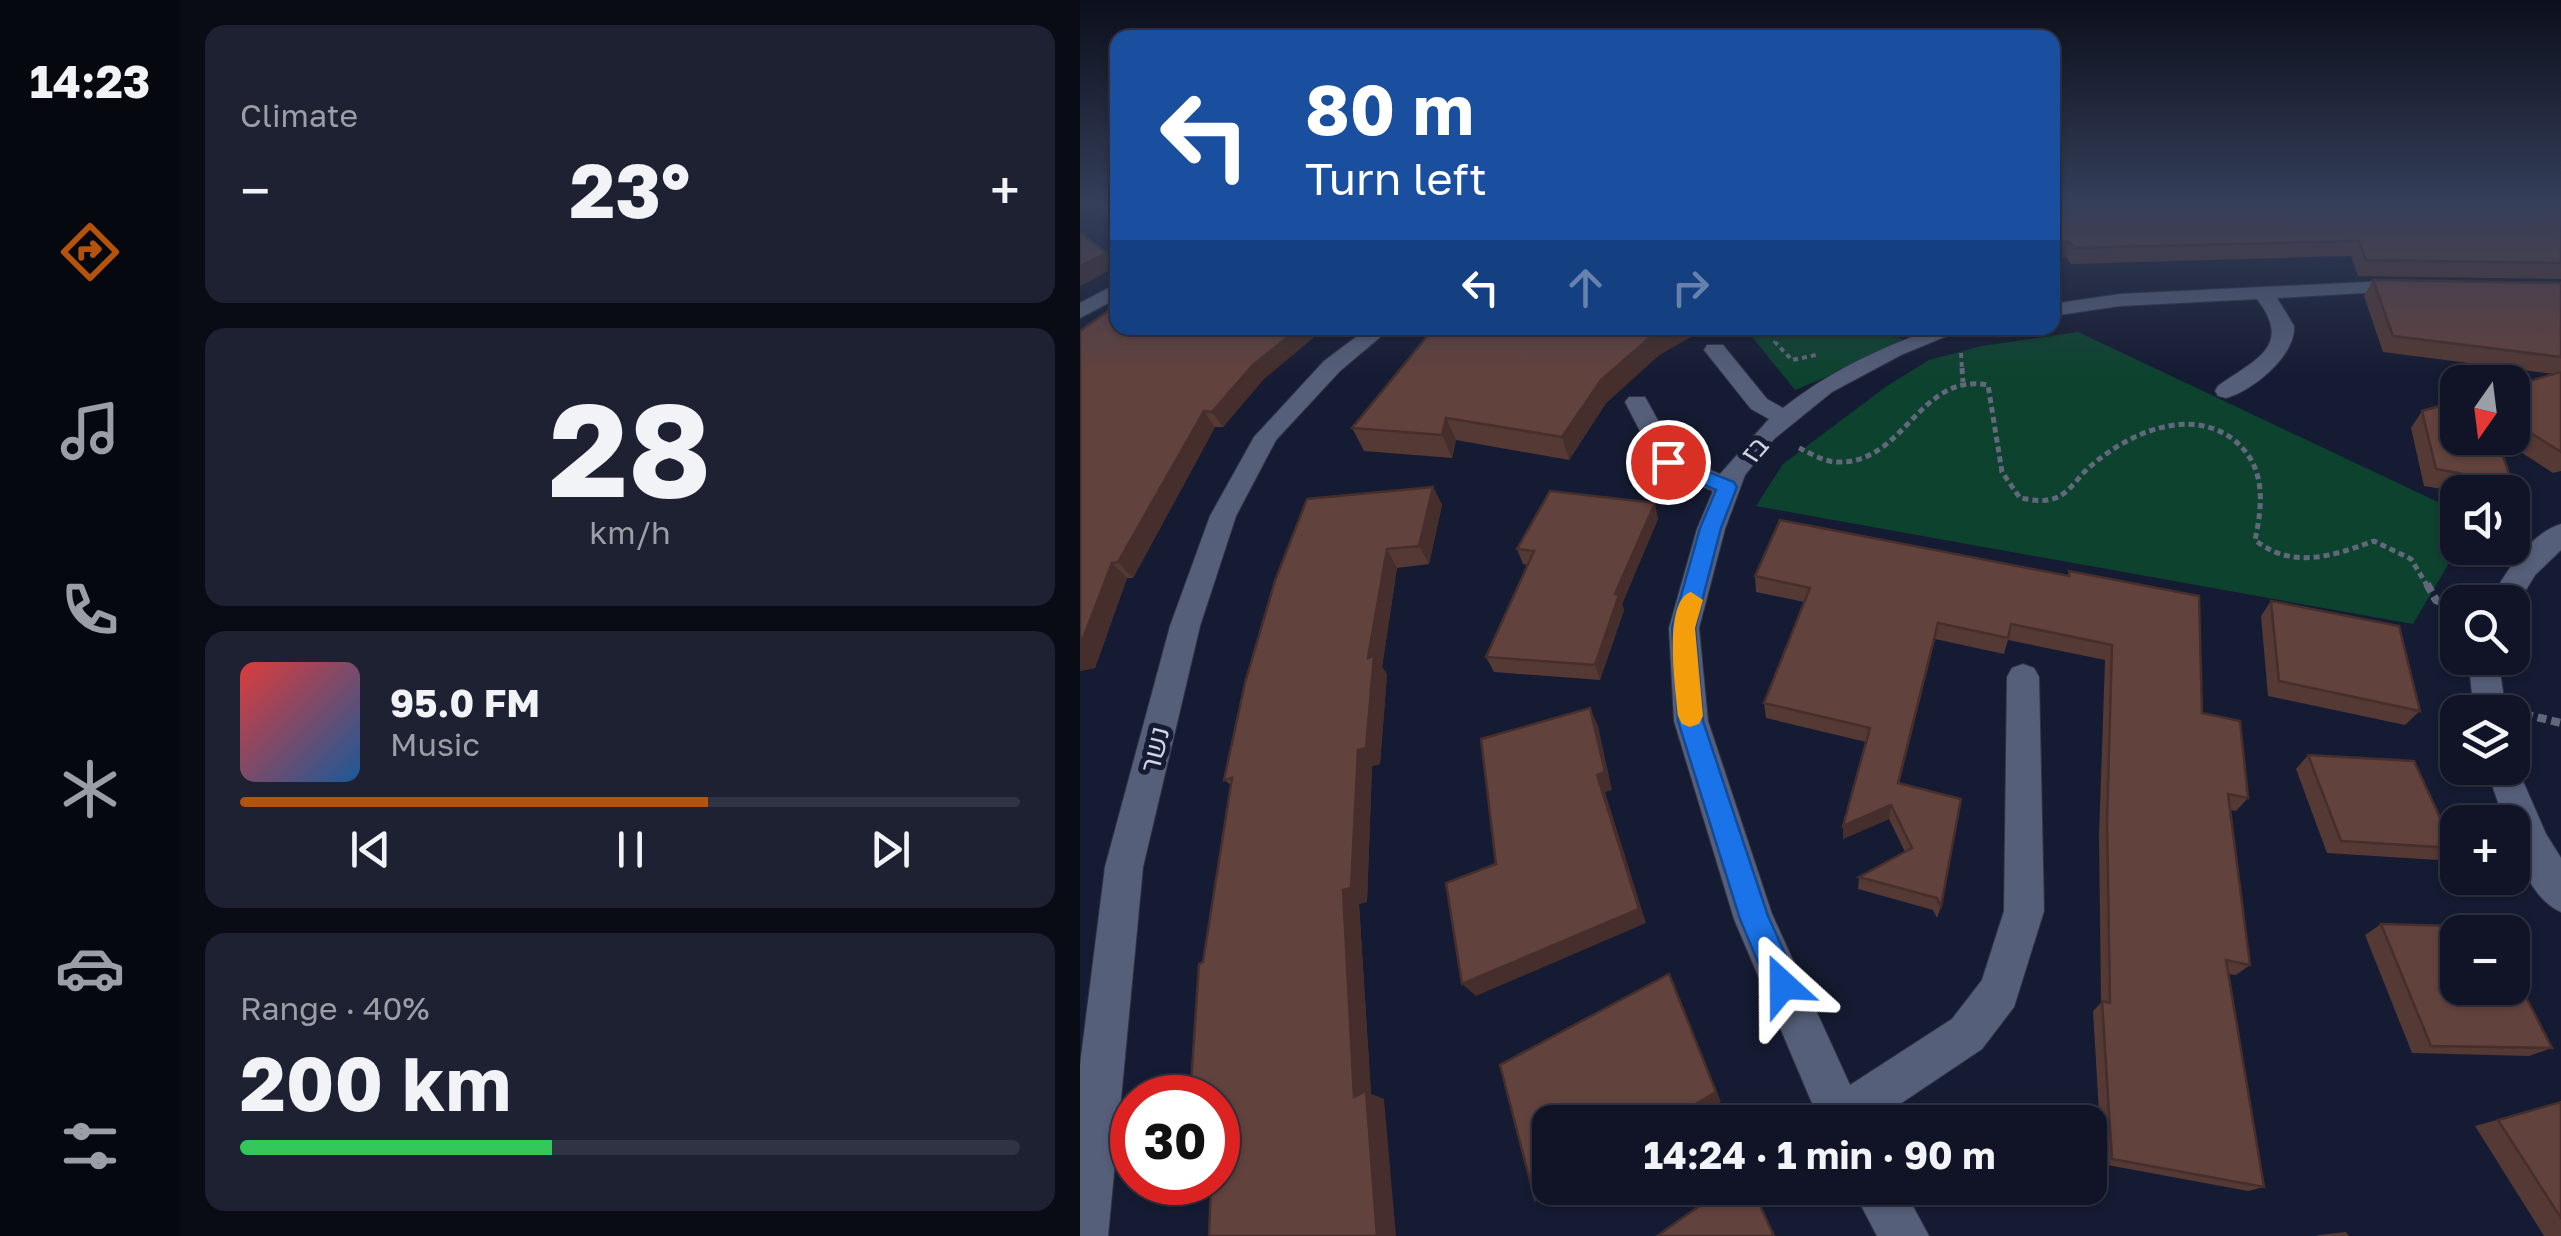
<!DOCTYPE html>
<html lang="en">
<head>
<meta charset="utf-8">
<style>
  :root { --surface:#101426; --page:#1e2132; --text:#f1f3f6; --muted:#9c9ea7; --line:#303343; --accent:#b45309 }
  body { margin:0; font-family:"Golos Text",Heebo,sans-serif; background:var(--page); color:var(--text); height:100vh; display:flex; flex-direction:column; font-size:38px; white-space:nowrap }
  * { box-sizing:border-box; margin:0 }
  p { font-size:32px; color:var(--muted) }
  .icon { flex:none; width:55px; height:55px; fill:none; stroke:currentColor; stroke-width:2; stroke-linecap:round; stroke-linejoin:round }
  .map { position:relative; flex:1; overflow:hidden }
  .drawer { display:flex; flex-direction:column; gap:25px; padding:25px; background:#090b15; width:900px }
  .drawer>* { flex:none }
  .top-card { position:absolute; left:30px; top:30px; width:950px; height:305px; border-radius:20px; box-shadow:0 2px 8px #0004,0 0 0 2px var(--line); background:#1a4fa0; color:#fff; overflow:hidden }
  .needle { width:65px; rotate:194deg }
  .tools { position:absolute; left:1360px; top:365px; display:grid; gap:20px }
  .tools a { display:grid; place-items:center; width:90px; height:90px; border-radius:20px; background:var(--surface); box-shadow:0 2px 8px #0004,0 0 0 2px var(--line); font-size:50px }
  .speed { position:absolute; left:30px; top:1075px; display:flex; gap:20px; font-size:50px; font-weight:700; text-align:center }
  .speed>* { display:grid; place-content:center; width:130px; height:130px; border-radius:50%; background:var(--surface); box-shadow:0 2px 8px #0004,0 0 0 2px var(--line); line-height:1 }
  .speed .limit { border:15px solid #d22; background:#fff; color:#111 }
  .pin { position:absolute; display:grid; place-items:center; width:85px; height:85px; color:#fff; margin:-42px; border:5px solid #fff; border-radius:50%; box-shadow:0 2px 10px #0007 }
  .me { position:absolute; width:110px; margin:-55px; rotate:336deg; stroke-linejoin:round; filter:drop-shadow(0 0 8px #0008) }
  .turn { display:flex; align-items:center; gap:35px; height:210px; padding:0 30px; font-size:45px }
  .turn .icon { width:130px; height:130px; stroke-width:2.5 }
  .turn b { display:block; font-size:70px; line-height:85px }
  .lanes { display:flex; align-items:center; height:95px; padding:0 30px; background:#0003; justify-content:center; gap:50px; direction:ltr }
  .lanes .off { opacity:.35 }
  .big { font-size:75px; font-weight:700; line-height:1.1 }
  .drawer .card { flex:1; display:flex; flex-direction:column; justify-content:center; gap:15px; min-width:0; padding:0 35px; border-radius:20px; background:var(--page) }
  .drawer .dial { align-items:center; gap:0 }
  .dial b { font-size:130px; line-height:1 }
  .song { display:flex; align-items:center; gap:30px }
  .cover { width:120px; height:120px; border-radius:15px; background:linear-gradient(135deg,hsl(0 70% 55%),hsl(210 70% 35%)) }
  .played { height:10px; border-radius:5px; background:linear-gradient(90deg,var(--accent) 60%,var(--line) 60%) }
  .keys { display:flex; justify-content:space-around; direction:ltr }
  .heat { display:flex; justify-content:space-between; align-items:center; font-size:55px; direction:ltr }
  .charge { height:15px; border-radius:8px; background:linear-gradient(90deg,#34c759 40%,var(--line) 0) }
  .trip { position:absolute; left:452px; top:1105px; width:575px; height:100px; border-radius:20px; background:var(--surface); box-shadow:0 2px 8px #0004,0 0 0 2px var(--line); font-weight:700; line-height:100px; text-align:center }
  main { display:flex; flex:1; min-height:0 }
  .tabs { display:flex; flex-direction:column; width:180px; justify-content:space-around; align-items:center; background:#06080f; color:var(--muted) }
  .tabs .icon { width:70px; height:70px }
  .tabs .active { color:var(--accent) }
  .tabs b { font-size:45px; color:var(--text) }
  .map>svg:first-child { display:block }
  .green { fill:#0d432e }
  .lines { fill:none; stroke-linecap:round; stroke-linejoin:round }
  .minor-casing { stroke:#303346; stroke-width:2 }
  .path-far2 { stroke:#62687c; stroke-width:4; stroke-dasharray:5 4; stroke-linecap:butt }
  .path-far1 { stroke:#62687c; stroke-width:5; stroke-dasharray:6 4; stroke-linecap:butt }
  .path { stroke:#62687c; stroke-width:8; stroke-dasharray:9 5; stroke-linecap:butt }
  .minor { fill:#565f7a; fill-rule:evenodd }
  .wall { fill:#543934 }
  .shaded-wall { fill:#452e2b }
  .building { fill:#62423d; stroke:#452e2b; stroke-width:2.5 }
  .route { fill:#1a73e8; stroke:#114b97; stroke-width:2.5 }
  .slow { fill:#f59e0b }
  .labels { text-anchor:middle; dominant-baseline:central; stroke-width:10; stroke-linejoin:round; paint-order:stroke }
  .street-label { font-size:28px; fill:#ced4e4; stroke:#151b32 }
</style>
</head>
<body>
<main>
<nav class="tabs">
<b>14:23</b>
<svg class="icon active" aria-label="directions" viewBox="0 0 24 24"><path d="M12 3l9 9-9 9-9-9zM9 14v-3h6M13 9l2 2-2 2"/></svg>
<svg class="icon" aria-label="music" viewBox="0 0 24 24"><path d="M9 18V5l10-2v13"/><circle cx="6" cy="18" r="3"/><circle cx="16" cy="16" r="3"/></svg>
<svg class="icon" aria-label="phone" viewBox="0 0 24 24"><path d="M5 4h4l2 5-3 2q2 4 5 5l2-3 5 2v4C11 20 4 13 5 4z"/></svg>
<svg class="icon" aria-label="climate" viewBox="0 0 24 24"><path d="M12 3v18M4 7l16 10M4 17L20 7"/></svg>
<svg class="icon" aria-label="car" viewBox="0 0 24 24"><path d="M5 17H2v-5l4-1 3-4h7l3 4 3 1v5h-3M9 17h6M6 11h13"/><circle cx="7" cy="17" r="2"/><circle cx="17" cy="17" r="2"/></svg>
<svg class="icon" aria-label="filters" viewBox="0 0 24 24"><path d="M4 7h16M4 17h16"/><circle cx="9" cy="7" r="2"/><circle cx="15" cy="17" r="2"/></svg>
</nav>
<section class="drawer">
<div class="card"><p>Climate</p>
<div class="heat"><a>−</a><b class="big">23°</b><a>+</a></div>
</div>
<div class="card dial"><b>28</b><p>km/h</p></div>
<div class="card">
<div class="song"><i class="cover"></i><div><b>95.0 FM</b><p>Music</p></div></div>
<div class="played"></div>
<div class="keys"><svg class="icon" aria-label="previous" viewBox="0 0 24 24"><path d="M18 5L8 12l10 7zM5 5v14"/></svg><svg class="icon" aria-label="pause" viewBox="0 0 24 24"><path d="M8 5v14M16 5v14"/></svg><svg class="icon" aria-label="next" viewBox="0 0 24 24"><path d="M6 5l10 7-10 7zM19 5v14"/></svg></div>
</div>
<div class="card"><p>Range · 40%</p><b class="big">200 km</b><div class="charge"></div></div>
</section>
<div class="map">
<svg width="1481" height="1236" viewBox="0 0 1481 1236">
  <rect width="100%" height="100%" fill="#151b32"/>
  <g class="green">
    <path d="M665 328H800L829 343 715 390Z"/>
    <path d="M998 332 1377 511 1378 548 1333 624 676 506 703 464 807 386 849 360 902 346Z"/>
  </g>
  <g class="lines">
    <defs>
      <g id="minor">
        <path d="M17 204H36L38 219Z"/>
        <path d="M1328 280 1338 286 1335 290 1197 298 1214 326C1216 355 1173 391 1146 398L1138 396 1135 391 1138 386C1174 360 1214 347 1177 299L1040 306 972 316V304L1040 294Z"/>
        <path d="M38 283V298L0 318V303Z"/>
        <path d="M288 328H311L260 371 196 440 156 516 120 626 63 867 28 1236H0V1065L25 867 90 626 130 516 174 437 244 361Z"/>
        <path d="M857 328H886L821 355 752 392 694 439 665 475 645 529 619 628 628 721 692 914 770 1085 872 1019 902 980 924 911 927 677 932 668 943 664 954 668 959 677 964 911 934 1007 902 1049 793 1122H740L654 919 594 721 589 628 617 529 633 491 579 468 545 402 549 397H565L598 457 640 474 689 419 671 409 624 350 627 345H643L687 399 703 408C750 371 801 347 857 328Z"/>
        <path d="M1481 524V550L1455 575 1434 610 1432 602H1410C1423 575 1450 533 1481 524Z"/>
        <path d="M1388 658H1418L1426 712H1394Z"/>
        <path d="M1432 756 1466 834 1481 858V912C1452 900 1432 852 1432 822H1425L1406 768H1432Z"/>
        <path d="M772 1188H823L849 1236H797Z"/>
      </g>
    </defs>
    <use href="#minor" class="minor-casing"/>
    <g class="path-far2">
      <path d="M706 328 697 334 695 342 712 360 736 355"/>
      <path d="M881 353 882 371"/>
    </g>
    <g class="path-far1">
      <path d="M882 368 883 382"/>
      <path d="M719 448C730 453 743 461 755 462 825 466 838 372 908 385L922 472 940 498C953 500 966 503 978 497 992 490 1000 474 1012 465 1049 433 1110 406 1154 440 1186 466 1183 503 1175 540 1213 570 1252 556 1294 541L1331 559 1348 587"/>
    </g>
    <g class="path">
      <path d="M1347 584 1356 600 1378 610"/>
      <path d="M1444 714 1481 723"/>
    </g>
    <use href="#minor" class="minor"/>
  </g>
  <g class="wall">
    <path d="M972 204H1481V279L1278 276 1271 256 991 264 986 257Z"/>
    <path d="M1293 280 1481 283V471L1473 473 1419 438H1432V386L1474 374 1303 352 1284 296Z"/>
    <path d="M354 328H626L579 355 526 403 489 460 376 440 372 458 284 451 272 428Z"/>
    <path d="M0 331 183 380 143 427H135L53 578H47L15 668 0 671Z"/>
    <path d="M1342 411 1432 483 1424 492H1380L1344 486 1331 428Z"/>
    <path d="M353 487 362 505 349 564 317 568 302 667 307 674 300 764 292 766 287 902 279 904 291 1094 304 1099 138 1182 123 962 151 785 144 780 165 683Z"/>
    <path d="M578 519 542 604 544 610 520 680 414 672 406 657 448 565 443 564 437 549Z"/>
    <path d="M989 571 1122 713 1168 798 1156 811 1150 810 1170 965 1156 975 1148 974 1184 1187 1168 1191 1022 1164 1013 1011 1021 1003 1019 836 1025 660 928 640 924 654 855 639 819 783 861 906 857 918 853 910 778 889 779 877 825 852 809 819 763 839V826L786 742 686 718 684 703 724 602 676 592 675 576H988Z"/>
    <path d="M1191 601 1340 711 1325 725 1188 696 1181 616Z"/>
    <path d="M1228 755 1374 848 1357 860 1247 853 1216 769Z"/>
    <path d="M1301 924 1472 1048 1449 1056 1332 1053 1285 935Z"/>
    <path d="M1481 1102V1236H1464L1395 1126Z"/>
    <path d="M1266 1232 1269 1236H1236L1239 1235Z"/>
  </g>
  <g class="shaded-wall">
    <path d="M989 241 986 257 972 259V244Z"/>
    <path d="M26 253 36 267 0 286V266Z"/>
    <path d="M219 328H245L183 380 143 427 132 412 173 365Z"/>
    <path d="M585 328H626L579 355 526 403 489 460 482 437 521 380 575 333Z"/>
    <path d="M124 411 135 427 53 578 38 562Z"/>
    <path d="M366 418 376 440 372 458 362 435Z"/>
    <path d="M353 487 362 505 349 564 339 546Z"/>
    <path d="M575 503 578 519 542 604 544 610 520 680 515 665 535 594Z"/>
    <path d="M307 549 317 568 302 667 307 674 300 764 292 766 287 902 279 904 291 1094 304 1099 316 1236H297L274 1097 263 890 288 658Z"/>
    <path d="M32 563 47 578 15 668 0 671V646Z"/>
    <path d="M858 623 855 639 816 797 818 783Z"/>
    <path d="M510 708 518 726 532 790 525 792 566 923 396 996 382 984 517 775Z"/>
    <path d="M811 805 809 819 763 839V826Z"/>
    <path d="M589 974 641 1102 606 1122H585Z"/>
    <path d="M476 1188H498L470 1204 455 1200Z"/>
  </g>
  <g class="building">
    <path d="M972 204H1481V263L1286 260 1279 241 995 248 989 241 972 244Z"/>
    <path d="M0 232 26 253 0 266Z"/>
    <path d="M1293 280 1481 283V357L1313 336Z"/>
    <path d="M38 304V328H219L173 365 132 412 124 411 38 562 32 563 0 646V331Z"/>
    <path d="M354 328H585L575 333 521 380 482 437 366 418 362 435 272 428Z"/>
    <path d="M1481 372V452L1432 421V386Z"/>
    <path d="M1378 401V438H1417L1432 483 1356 469 1342 411Z"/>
    <path d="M353 487 339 546 307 549 288 658 294 656 286 748 278 750 271 888 263 890 274 1097 286 1091 297 1236H129L131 1182H138V1098H110L119 964 123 962 152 778 144 780 165 683 195 581 227 499Z"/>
    <path d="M470 491 575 503 535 594 539 595 515 665 406 657 454 551 437 549Z"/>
    <path d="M700 520 989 576V571L1119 596 1122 713 1160 721 1168 798 1148 794 1170 965 1146 960 1184 1187 1032 1159 1022 1001 1030 1003 1027 822 1032 645 931 624 928 638 858 623 818 783 881 799 861 906 857 898 779 877 832 848 811 805 763 826 790 728 684 703 730 588 675 576Z"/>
    <path d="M1191 601 1319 626 1340 711 1199 681Z"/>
    <path d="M510 708 525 772 517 775 559 909 382 984 366 883 416 864 401 739Z"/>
    <path d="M1228 755 1334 761 1374 848 1261 841Z"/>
    <path d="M1301 924 1411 927 1413 932H1378V988H1432V970L1472 1048 1351 1046Z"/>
    <path d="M589 974 636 1092 585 1122H470V1188H476L455 1200 420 1065Z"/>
    <path d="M1481 1102V1218L1418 1120Z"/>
    <path d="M645 1188H672L694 1236H577Z"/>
  </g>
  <linearGradient id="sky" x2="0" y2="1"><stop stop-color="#0c0f1c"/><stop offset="0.54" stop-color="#353f5a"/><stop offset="1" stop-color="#353f5a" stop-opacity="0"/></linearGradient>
  <rect width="1481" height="377" fill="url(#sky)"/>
  <path class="route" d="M588 456 654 482 657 487 641 528 615 628 623 721 688 916 719 985 714 996 703 1001 692 996 660 919 598 721 592 628 620 528 636 490 581 466 578 462Z"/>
  <path class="slow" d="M611 592 623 600 615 628 623 716 619 724 610 727 602 724 598 716C596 690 582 601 611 592Z"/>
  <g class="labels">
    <g class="street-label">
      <text transform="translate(674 449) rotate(-49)">בז</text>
      <text transform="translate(74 749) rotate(-76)">נשר</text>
    </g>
  </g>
</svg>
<div class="tools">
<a><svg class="needle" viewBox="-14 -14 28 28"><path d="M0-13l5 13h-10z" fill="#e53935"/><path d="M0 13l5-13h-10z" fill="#9c9ea7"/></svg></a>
<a><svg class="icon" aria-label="sound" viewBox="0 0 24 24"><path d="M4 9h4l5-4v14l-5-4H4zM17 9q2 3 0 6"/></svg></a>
<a><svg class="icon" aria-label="search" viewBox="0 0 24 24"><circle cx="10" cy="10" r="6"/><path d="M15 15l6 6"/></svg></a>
<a><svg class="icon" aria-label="layers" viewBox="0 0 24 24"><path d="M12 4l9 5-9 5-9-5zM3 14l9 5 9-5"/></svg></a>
<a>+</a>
<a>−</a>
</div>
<div class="speed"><div class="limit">30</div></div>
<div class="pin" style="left:588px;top:462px;background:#d93025"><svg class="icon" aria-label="arrive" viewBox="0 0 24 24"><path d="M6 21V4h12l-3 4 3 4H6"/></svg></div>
<svg class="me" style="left:703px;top:985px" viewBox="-20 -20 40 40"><path d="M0-17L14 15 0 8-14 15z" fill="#1a73e8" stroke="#fff" stroke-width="4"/></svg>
<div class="trip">14:24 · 1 min · 90 m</div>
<div class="top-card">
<div class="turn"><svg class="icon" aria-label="left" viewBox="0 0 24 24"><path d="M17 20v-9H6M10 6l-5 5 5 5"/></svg><div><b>80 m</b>Turn left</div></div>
<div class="lanes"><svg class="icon" aria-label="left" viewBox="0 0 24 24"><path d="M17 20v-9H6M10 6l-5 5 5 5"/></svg><svg class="icon off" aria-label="ahead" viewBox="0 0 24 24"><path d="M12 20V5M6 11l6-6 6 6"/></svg><svg class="icon off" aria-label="right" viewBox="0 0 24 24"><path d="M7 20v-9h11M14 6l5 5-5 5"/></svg></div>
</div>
</div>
</main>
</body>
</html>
